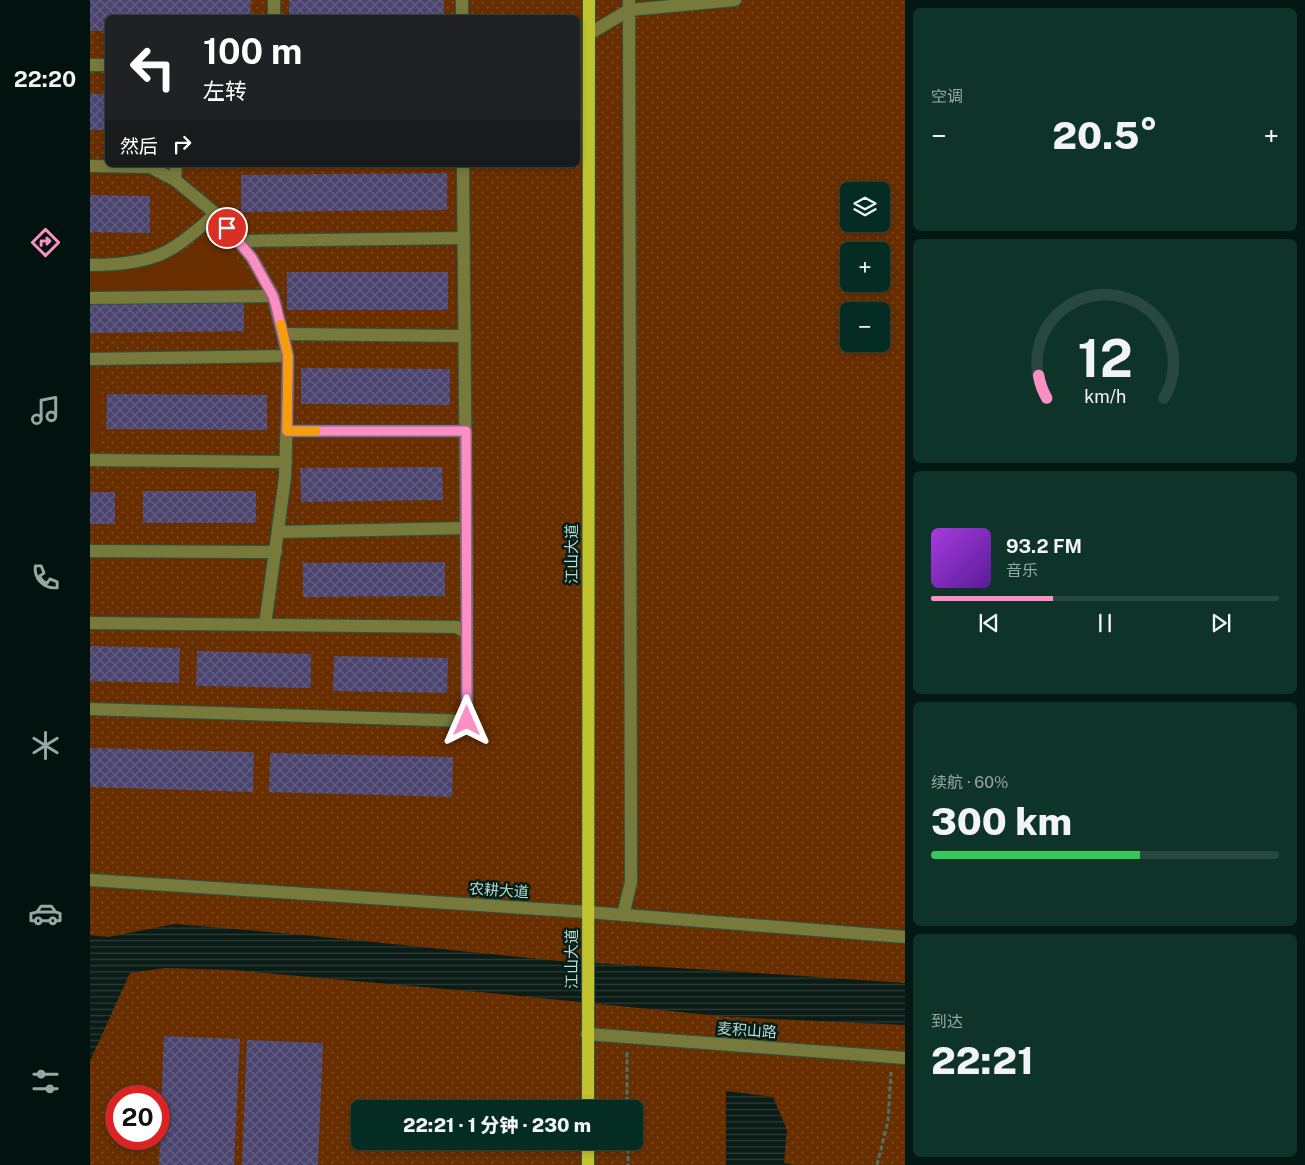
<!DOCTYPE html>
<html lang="zh">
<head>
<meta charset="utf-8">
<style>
  :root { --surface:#052c22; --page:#0e342a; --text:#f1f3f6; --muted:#97a7a5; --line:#264840; --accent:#fb8fc3 }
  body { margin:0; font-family:"Public Sans","Noto Sans SC",sans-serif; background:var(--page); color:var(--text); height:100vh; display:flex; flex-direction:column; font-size:19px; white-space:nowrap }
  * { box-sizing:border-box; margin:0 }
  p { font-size:16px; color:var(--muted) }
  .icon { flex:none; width:28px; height:28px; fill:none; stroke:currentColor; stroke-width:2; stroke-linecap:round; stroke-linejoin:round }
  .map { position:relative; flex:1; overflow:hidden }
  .panel { display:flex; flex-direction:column; gap:8px; padding:8px; background:#031813; width:400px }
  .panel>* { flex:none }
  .banner { position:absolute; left:15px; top:15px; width:475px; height:152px; border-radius:8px; box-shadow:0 2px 8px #0003,0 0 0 1px var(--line); background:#202124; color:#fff; overflow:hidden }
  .buttons { position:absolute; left:750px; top:182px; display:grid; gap:10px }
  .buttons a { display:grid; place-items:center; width:50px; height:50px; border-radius:8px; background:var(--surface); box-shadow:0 2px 8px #0003,0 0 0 1px var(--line); font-size:25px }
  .speed { position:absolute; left:15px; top:1085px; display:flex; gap:10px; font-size:25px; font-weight:700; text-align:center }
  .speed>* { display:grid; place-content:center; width:65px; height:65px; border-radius:50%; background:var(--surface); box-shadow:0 2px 8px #0003,0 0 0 1px var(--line); line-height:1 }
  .speed .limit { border:8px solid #d22; background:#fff; color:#111 }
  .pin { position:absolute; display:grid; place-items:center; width:42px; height:42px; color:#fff; margin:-21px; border:2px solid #fff; border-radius:50%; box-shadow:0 1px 5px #0007 }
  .me { position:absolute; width:55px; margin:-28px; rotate:0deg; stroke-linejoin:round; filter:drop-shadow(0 0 4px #0008) }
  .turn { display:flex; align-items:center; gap:18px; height:105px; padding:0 15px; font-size:22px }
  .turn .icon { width:65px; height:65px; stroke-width:2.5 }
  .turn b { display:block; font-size:35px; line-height:42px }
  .then { display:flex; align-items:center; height:48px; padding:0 15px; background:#0003; gap:10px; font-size:19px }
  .big { font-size:38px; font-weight:800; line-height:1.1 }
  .panel .card { flex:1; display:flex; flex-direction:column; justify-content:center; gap:8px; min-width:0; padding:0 18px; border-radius:8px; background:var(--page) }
  .panel .dial { align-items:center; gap:0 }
  .dial svg { height:130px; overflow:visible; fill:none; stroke:var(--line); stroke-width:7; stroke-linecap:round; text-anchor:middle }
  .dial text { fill:var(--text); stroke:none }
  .song { display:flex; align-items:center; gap:15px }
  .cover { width:60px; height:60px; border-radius:8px; background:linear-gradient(135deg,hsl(280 70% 55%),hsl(270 70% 35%)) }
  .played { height:5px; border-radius:2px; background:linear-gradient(90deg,var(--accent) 35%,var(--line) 35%) }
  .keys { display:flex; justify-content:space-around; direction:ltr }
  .heat { display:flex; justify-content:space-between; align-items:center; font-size:28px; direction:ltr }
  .charge { height:8px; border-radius:4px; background:linear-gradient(90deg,#34c759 60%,var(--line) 0) }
  .trip { position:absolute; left:261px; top:1100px; width:292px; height:50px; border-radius:8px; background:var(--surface); box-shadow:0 2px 8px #0003,0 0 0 1px var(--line); font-weight:800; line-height:50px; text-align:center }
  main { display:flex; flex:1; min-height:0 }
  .menu { display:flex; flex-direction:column; width:90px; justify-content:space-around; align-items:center; background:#02120e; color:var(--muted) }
  .menu .icon { width:35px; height:35px }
  .menu .on { color:var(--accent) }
  .menu b { font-size:22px; color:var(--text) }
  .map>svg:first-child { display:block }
  .park { fill:url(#park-dots); fill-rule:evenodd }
  .garden { fill:#682e00 }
  .water { fill:url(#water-rules) }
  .building { fill:url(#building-cross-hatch) }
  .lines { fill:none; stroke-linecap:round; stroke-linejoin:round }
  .minor-casing { stroke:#28574a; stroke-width:14 }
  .major-casing { stroke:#28574a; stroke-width:14 }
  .path { stroke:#497568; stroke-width:3; stroke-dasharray:5 2.5; stroke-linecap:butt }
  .minor { stroke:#787a3c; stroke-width:12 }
  .major { stroke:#c0c22e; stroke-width:12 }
  .route-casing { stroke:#a35d7f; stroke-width:12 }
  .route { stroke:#fb8fc3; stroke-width:9 }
  .slow { stroke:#f59e0b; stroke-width:9 }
  .labels { text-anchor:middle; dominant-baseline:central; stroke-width:5; stroke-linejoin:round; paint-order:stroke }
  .street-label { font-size:15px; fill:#bcdacf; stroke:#041e17 }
</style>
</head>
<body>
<main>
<nav class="menu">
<b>22:20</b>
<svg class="icon on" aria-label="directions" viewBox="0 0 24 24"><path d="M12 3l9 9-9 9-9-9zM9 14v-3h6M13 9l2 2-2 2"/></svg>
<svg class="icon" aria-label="music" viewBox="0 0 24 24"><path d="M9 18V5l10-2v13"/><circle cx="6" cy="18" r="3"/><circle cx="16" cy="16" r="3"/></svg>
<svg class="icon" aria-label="phone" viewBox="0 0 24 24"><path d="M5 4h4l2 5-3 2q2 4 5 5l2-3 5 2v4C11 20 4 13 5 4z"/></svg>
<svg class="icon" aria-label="climate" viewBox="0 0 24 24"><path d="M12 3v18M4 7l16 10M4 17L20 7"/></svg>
<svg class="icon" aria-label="car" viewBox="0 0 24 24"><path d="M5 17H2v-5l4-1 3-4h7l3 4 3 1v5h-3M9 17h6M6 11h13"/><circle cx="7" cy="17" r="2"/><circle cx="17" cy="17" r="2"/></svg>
<svg class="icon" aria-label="filters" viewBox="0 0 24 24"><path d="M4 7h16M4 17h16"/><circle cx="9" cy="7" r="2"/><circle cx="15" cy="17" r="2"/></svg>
</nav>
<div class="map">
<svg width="815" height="1165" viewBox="0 0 815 1165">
  <defs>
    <pattern id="park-dots" width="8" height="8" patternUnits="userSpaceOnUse" patternTransform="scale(1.25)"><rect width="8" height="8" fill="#682e00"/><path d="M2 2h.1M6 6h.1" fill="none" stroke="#7c4c24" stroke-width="1.8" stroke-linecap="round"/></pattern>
    <pattern id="water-rules" width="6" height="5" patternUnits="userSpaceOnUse" patternTransform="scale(1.25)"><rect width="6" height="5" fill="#0b1c17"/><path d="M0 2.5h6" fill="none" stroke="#2d3c38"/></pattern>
    <pattern id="building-cross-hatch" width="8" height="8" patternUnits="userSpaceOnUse" patternTransform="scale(1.25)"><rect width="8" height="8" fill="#4b446f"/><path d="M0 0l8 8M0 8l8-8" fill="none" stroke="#635e82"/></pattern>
  </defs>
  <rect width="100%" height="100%" fill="#073a2d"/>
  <path class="park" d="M0 0H815V1165H0ZM18 18H488V165H18ZM759 191H791V224H759ZM759 251H791V284H759ZM759 311H791V344H759ZM26 1096H69V1139H26ZM270 1109H545V1141H270Z"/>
  <g class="garden">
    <path d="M122 230 131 238 160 276 163 289 0 291V271L45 269 92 253Z"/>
    <path d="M0 370 10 371 9 450H0Z"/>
  </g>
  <g class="water">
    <path d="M85 924 215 935 470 961 638 971 815 983V1025L639 1017 411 994 143 970 75 968 40 973 0 1061V935L18 937Z"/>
    <path d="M636 1091 683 1097 697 1130 694 1163 704 1165H636Z"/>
  </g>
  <g class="building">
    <path d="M0 0H161L160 18H18V31H0Z"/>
    <rect x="199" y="0" width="155" height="17"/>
    <rect x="0" y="94" width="18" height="36"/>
    <path d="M357 173V210L151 212V175Z"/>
    <path d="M0 195 60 196V233L0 232Z"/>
    <rect x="197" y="272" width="161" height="38"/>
    <path d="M154 302V331L0 333V304Z"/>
    <path d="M211 368 360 369V405L211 404Z"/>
    <path d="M17 394 177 395V430L16 429Z"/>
    <path d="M352 467 353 500 211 502 210 468Z"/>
    <rect x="53" y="491" width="113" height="32"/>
    <rect x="0" y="492" width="25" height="32"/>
    <path d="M355 562V596L213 597V563Z"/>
    <path d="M0 646 90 648 89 683 0 681Z"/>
    <path d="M107 651 221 654V688L106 686Z"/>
    <path d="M244 656 358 658 357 693 243 691Z"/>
    <path d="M0 748 164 752 163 792 0 787Z"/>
    <path d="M180 753 363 757 362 797 179 792Z"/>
    <path d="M74 1036 150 1039 144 1165H69Z"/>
    <path d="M157 1040 233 1043 228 1165H152Z"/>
  </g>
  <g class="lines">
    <defs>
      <g id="minor">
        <path d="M372 0V18"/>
        <path d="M184 18V0"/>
        <path d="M499 34 539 10 645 0"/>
        <path d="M0 65H18"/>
        <path d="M373 165 377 633"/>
        <path d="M0 166 60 167 85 180 126 214 162 258 183 296 198 356 197 414 195 478 175 625"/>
        <path d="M85 180 86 165"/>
        <path d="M148 241 374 238"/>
        <path d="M0 265C19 265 48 263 66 256 87 249 109 228 126 214"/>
        <path d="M1 298 183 296"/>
        <path d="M193 334 375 336"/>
        <path d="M0 359 198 356"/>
        <path d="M197 431H375"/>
        <path d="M0 460 196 462"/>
        <path d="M188 532 376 528"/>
        <path d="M0 551 186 552"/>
        <path d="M0 623 367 627 377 633V721L0 709"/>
        <path d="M0 880 497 912 815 937"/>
        <path d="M533 915 541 882 539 0"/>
        <path d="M497 1034 815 1058"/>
      </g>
      <g id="major">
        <path d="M498 1109 499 0"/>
        <path d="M498 1141V1165"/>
      </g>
    </defs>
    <use href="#minor" class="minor-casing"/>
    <use href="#major" class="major-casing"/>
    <g class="path">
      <path d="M537 1052V1109"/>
      <path d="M538 1141V1165"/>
      <path d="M787 1165 798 1121 801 1072"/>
    </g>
    <use href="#minor" class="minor"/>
    <use href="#major" class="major"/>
  </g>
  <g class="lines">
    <defs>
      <path id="route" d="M137 228 162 258 183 296 186 306 198 356 197 431H376L377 721"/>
    </defs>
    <use href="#route" class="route-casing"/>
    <use href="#route" class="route"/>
    <path class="slow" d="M191 324 198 356 197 431H226"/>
  </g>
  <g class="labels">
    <g class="street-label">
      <text transform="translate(481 554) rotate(-90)">江山大道</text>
      <text transform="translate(409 890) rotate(4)">农耕大道</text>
      <text transform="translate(481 959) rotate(-90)">江山大道</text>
      <text transform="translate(657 1030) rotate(4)">麦积山路</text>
    </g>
  </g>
</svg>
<div class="buttons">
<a><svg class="icon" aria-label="layers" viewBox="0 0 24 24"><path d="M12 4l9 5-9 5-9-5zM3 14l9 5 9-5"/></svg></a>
<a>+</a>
<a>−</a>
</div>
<div class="speed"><div class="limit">20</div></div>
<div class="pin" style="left:137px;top:228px;background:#d93025"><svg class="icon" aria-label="arrive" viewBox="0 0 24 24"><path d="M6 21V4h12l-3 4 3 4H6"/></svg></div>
<svg class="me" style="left:377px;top:721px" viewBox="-20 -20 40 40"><path d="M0-17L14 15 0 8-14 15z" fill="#fb8fc3" stroke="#fff" stroke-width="4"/></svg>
<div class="trip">22:21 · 1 分钟 · 230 m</div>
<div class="banner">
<div class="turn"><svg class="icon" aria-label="left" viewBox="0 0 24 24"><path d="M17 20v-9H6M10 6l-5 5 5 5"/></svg><div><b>100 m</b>左转</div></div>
<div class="then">然后<svg class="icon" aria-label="right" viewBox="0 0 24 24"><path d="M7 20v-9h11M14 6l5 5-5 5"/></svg></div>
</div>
</div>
<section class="panel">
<div class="card"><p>空调</p>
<div class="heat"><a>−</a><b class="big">20.5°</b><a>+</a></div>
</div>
<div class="card dial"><svg viewBox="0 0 100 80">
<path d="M14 69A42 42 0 1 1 86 69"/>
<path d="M14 69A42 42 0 0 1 9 55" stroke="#fb8fc3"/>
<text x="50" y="56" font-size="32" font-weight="700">12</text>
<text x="50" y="72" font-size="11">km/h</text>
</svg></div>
<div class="card">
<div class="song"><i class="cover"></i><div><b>93.2 FM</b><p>音乐</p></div></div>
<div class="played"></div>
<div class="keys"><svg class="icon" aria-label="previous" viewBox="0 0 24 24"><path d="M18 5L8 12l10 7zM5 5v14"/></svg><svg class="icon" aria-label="pause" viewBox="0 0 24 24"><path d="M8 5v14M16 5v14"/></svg><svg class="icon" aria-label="next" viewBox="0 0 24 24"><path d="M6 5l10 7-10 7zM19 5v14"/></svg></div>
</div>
<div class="card"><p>续航 · 60%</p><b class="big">300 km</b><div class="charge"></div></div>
<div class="card"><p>到达</p><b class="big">22:21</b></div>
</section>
</main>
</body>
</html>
